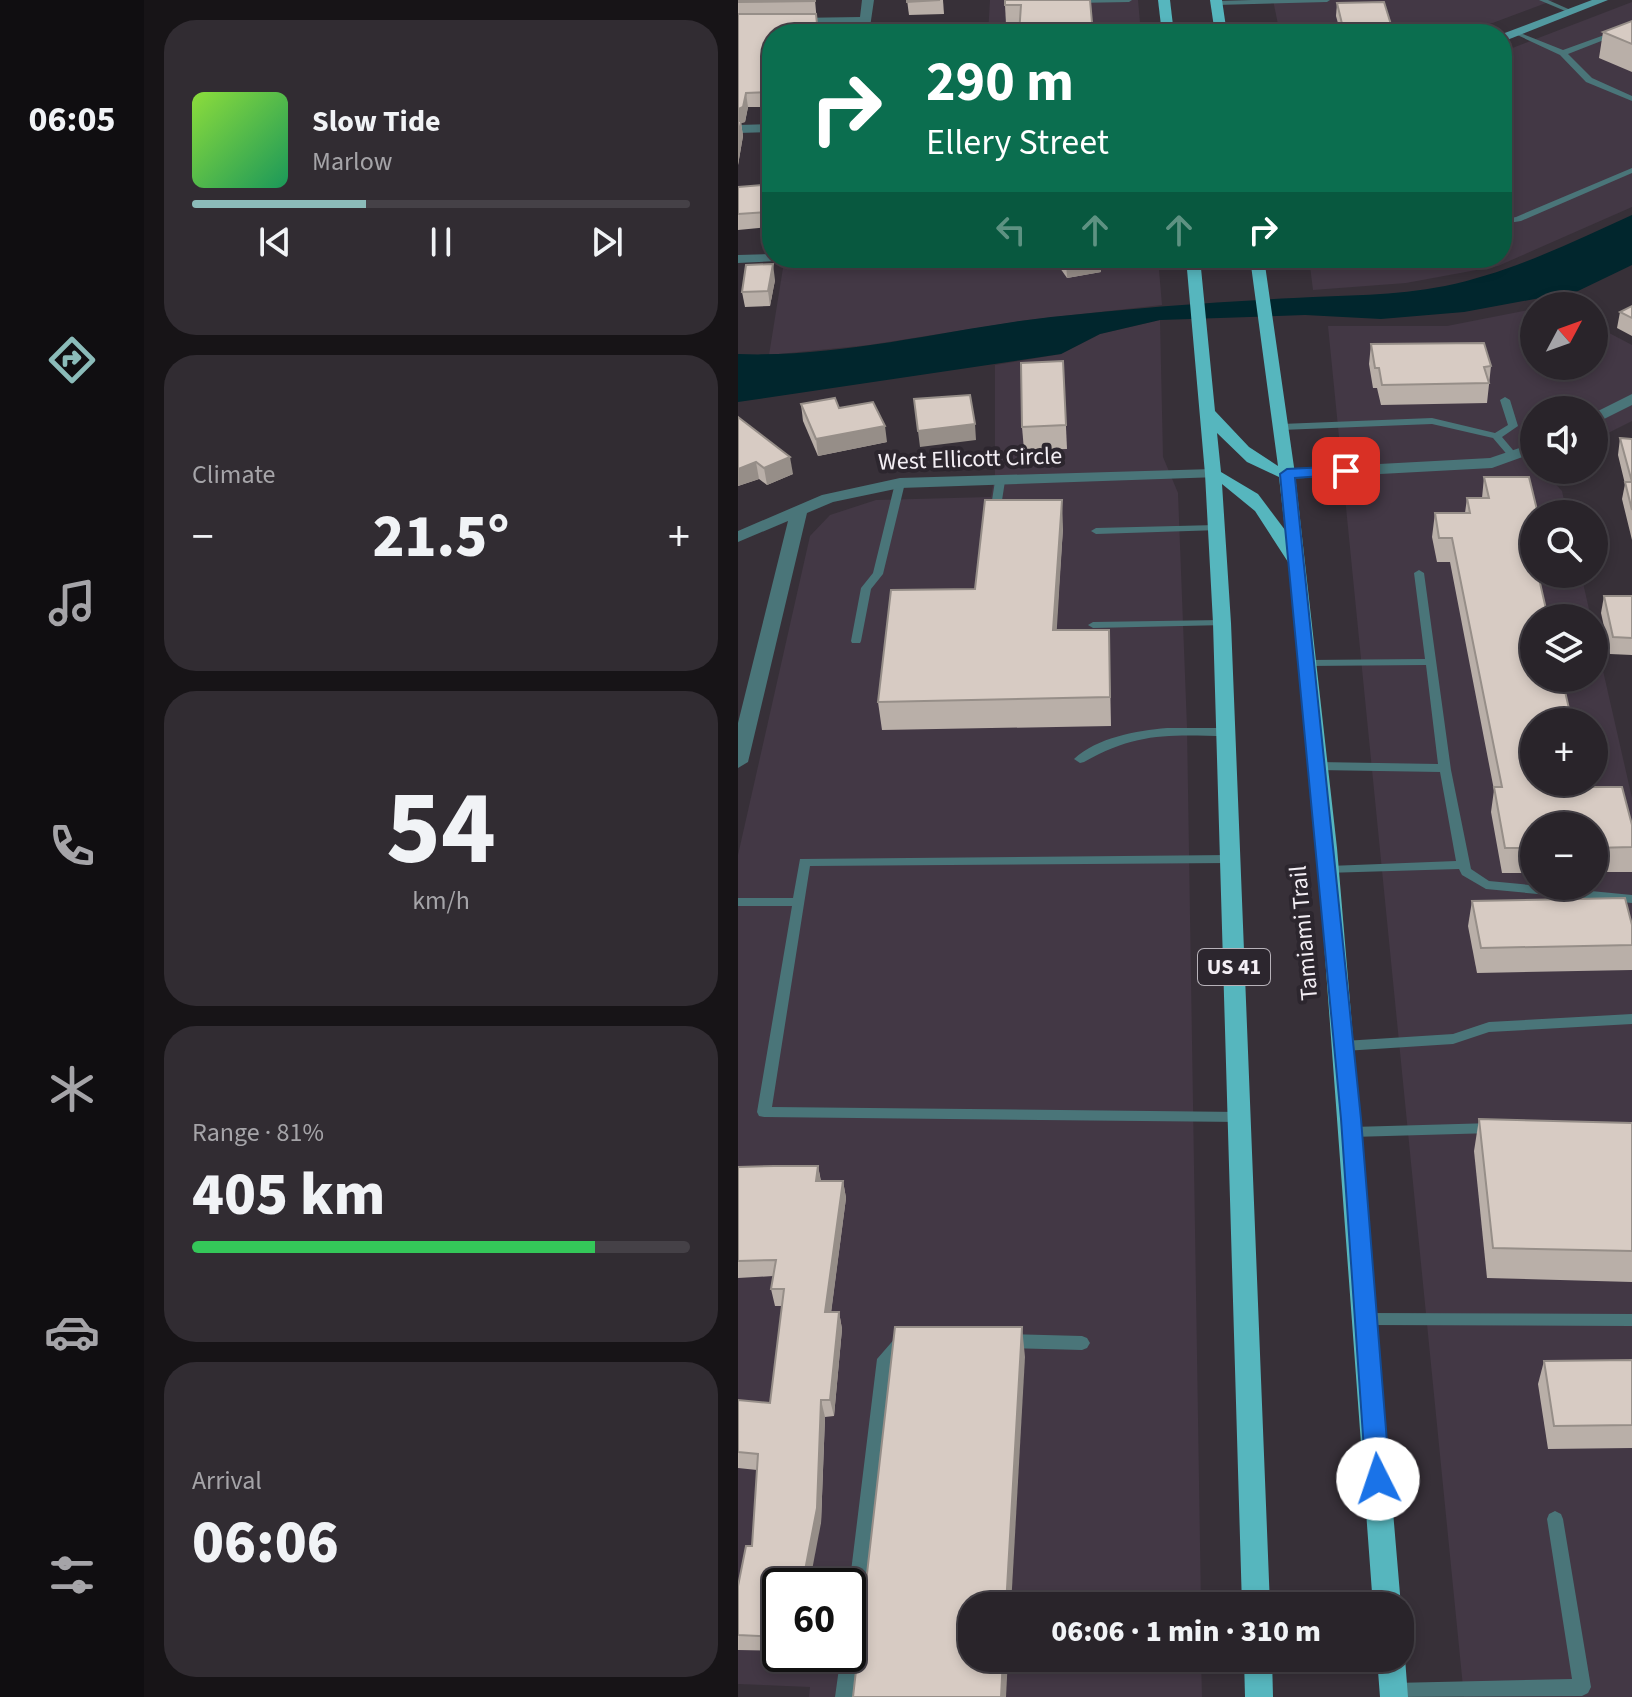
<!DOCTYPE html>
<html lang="en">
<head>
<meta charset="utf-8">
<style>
  :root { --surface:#29242a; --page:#312c32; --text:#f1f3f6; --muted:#a5a4a8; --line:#454147; --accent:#8bbbb9 }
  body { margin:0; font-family:"Source Sans 3",sans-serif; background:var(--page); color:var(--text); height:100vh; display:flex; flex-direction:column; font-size:30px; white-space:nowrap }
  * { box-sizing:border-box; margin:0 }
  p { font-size:26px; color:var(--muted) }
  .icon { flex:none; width:44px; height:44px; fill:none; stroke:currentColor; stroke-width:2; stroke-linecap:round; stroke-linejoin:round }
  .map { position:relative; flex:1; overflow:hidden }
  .drawer { display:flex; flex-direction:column; gap:20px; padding:20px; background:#171417; width:594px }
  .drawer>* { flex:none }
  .banner { position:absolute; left:24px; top:24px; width:750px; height:244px; border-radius:32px; box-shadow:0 4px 12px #0003,0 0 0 2px var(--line); background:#0b6e4f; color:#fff; overflow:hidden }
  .needle { width:52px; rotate:49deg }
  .tools { position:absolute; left:782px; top:292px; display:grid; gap:16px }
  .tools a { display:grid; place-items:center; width:88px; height:88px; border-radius:50%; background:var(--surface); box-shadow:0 4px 12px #0003,0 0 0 2px var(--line); font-size:40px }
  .speed { position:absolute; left:24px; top:1568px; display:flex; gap:16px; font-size:40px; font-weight:700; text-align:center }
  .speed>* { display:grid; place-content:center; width:104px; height:104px; border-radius:50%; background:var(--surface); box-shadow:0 4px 12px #0003,0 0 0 2px var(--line); line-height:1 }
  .speed .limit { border:4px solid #111; border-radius:12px; background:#fff; color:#111 }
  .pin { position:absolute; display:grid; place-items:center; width:68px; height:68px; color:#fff; margin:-34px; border-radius:16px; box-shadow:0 4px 12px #0006 }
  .me { position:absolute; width:88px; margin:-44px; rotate:356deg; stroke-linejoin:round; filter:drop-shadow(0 0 6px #0008) }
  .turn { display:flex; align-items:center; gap:28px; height:168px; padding:0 32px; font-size:36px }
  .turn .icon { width:104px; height:104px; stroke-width:2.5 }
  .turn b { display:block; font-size:56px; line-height:68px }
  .lanes { display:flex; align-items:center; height:76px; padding:0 32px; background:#0003; justify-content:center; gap:40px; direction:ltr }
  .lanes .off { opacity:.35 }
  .big { font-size:60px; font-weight:800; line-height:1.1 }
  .drawer .tile { flex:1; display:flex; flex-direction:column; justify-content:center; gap:12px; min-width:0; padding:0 28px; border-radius:32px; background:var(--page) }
  .drawer .dial { align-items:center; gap:0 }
  .dial b { font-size:104px; line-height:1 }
  .song { display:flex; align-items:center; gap:24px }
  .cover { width:96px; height:96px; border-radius:12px; background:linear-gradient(135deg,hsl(90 70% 55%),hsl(150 70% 35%)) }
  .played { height:8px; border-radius:4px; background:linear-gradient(90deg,var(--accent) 35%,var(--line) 35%) }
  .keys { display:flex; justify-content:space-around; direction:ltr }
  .heat { display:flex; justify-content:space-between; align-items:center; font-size:44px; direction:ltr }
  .charge { height:12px; border-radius:6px; background:linear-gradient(90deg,#34c759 81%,var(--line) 0) }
  .trip { position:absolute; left:220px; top:1592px; width:456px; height:80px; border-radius:32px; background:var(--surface); box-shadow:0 4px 12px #0003,0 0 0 2px var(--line); font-weight:800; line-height:80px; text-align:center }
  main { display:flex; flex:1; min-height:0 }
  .tabs { display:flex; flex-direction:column; width:144px; justify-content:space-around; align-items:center; background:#100e11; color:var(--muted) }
  .tabs .icon { width:56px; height:56px }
  .tabs .current { color:var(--accent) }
  .tabs b { font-size:36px; color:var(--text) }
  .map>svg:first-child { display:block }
  .built { fill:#433845; fill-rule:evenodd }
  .water { fill:#01262d }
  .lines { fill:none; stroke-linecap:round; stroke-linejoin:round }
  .lane { fill:#4a7579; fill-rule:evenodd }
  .street { fill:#4a7579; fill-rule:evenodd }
  .secondary { fill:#5299a0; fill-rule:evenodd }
  .primary { fill:#56b6be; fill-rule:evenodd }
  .wall { fill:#b9afa8 }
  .shaded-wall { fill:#968e88 }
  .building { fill:#d7cbc3; stroke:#968e88; stroke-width:2 }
  .route { fill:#1a73e8; stroke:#114b97; stroke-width:2 }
  .labels { text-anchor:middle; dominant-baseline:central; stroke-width:8; stroke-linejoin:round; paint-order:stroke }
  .shield { fill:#2c262e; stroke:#b7b2b9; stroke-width:2 }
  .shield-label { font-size:22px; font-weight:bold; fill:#f3eef4 }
  .street-label { font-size:24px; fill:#f3eef4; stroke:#2c262e }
</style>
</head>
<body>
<main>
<nav class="tabs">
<b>06:05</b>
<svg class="icon current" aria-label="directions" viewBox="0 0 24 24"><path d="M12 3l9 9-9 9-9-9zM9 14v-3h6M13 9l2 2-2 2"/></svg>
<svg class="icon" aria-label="music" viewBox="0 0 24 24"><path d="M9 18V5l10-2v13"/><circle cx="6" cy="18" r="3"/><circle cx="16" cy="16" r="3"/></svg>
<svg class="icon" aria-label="phone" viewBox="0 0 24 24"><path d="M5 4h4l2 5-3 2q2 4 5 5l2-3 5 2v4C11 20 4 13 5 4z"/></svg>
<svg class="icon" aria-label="climate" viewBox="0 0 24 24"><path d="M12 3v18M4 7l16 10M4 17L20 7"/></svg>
<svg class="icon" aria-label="car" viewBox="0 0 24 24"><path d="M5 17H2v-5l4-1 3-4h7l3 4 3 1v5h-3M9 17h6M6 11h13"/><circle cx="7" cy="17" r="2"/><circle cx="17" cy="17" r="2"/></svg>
<svg class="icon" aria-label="filters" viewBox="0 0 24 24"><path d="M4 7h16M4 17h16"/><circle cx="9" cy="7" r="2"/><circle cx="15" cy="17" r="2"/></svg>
</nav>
<section class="drawer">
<div class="tile">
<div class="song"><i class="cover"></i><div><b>Slow Tide</b><p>Marlow</p></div></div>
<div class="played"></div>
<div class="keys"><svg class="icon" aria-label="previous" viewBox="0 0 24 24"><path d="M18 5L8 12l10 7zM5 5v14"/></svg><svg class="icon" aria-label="pause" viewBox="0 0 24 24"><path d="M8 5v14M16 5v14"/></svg><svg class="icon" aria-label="next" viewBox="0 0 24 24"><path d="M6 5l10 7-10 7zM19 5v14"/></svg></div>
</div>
<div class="tile"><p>Climate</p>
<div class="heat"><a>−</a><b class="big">21.5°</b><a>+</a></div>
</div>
<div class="tile dial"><b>54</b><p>km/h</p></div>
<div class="tile"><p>Range · 81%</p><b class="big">405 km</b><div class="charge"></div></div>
<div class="tile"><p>Arrival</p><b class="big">06:06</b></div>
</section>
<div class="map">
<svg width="894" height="1697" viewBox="0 0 894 1697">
  <rect width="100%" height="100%" fill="#373038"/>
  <g class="built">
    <path d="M252 0H400L403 34H250Z"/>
    <path d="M535 0H816L725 34H542Z"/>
    <path d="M894 2V207L760 266 668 283 575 290 571 258H764V52Z"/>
    <path d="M101 258H420L424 305 289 320 131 345 31 355 45 268 99 265Z"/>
    <path d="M796 309V366H856V325L894 345V421L856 440V410H796V470H804L824 491 829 514H796V574H843L853 618H796V678H856V631L894 798V1697H726L590 326H709ZM796 722H856V782H796ZM796 826H856V886H796Z"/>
    <path d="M422 320 425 457 440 493 449 727 463 1606H234V1658H463L464 1697H71L72 1687 0 1684V855L72 536 92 515 138 500 253 497 257 474V365L323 354 362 334ZM42 1586H110V1654H42Z"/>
  </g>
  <path class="water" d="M894 215V265L840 291 726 312 643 319 567 315 422 320 362 334 323 354 0 402V354C105 358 209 329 313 317 394 308 475 302 556 298 607 295 656 296 707 286 773 272 833 243 894 215Z"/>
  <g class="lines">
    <g class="lane">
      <path d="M335 0H394L391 2 338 3Z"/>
      <path d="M514 0H592L589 2 478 5 475 3 478 1Z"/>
      <path d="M801 0H810L837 12 832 13Z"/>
      <path d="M894 25V29L830 54 854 78 894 96V101L848 82 822 55 775 33 780 32 825 50Z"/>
      <path d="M894 168V173L783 221 764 224V220L778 217Z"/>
      <path d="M767 397 772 400 780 426 764 437 780 456 775 459 772 458 755 438 694 424 543 430 538 427 543 424 694 418 757 433 770 425 762 400Z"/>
      <path d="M262 478 267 481 262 513 257 516 252 513 257 481Z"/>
      <path d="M162 480 167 483 145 574 133 589 123 641 122 643H114L113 641 123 588 135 573 157 483Z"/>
      <path d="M478 525 482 526V530L358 534 353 531 358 528Z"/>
      <path d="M681 570 686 573 713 770 733 869 751 881 894 895V903L748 889 724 875 721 869 587 873 585 870 591 866 718 861 702 772 580 770 574 766 580 762 700 764 688 665 569 666 564 663 569 660 687 659 676 573Z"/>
      <path d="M484 620 489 623 488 625 355 628 350 625 355 622Z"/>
      <path d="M429 728H488L494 732 488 736C430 735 399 732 346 762L342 763 336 759C360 737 398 731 429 728Z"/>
      <path d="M492 855 498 859 492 863 72 866 34 1107 503 1112 508 1113 510 1117 508 1121 503 1122 26 1117 21 1116 19 1112 54 906H0V898H55L62 859Z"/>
      <path d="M894 1014V1024L751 1032 715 1044 606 1051 601 1050 599 1046 601 1042 606 1041 715 1034 751 1022Z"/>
      <path d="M755 1123 760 1124 762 1128 760 1132 755 1133 614 1137 609 1136 607 1132 609 1128 614 1127Z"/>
      <path d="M628 1313 894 1314V1326L628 1325 623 1324 621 1319 623 1314Z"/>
      <path d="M164 1334 169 1336 172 1341 154 1362 115 1697H97L103 1654H110V1596L139 1359 159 1336Z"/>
      <path d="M269 1334 344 1336 349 1338 352 1343 349 1348 344 1350 269 1348 264 1346 261 1341 264 1336Z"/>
      <path d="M817 1511 823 1514 825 1519 853 1687 850 1693 844 1696 648 1697 646 1692 649 1686 655 1683 834 1679 809 1519 811 1514Z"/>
    </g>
    <g class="street">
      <path d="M124 0H136L131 34H119L121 24 0 25V19L122 17Z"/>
      <path d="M34 124V132L0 133V125Z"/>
      <path d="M34 254V258H41L39 261 0 263V255Z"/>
      <path d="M894 394V405L856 424V413Z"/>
      <path d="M796 443V453L754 468 549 479 541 474 549 469 752 458Z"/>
      <path d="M475 469 481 471V477L162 488 95 502 69 513 10 762 0 768V723L50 521 0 542V531L84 495 162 478Z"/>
    </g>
    <path class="secondary" d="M854 0H870L764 42V34Z"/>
    <g class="primary">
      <path d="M420 0H432L436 34H424Z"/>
      <path d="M472 0H484L489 34H477Z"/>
      <path d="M448 258H462L477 411 511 447 540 466 512 258H526L557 474 599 848 663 1606 662 1608 635 1606 579 848 550 562 517 511 484 484 493 623 532 1606H504L475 623 467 474ZM479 433 509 462 541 477 547 530 520 494 483 472Z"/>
      <path d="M662 1648 667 1658 670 1697H642L639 1658H662Z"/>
      <path d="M506 1658H534L535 1697H507Z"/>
    </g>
  </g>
  <g class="wall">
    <path d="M0 0H77L80 34H34V107H10L7 122 3 123 5 136 0 165Z"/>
    <path d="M169 0H205L206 14 171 15Z"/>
    <path d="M352 0 282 24H268L267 5Z"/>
    <path d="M599 3 655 31V34H603L598 16Z"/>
    <path d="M894 21V72L861 58 865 32Z"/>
    <path d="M24 185 30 227 0 230V187Z"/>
    <path d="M315 258H363V272L329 278Z"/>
    <path d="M37 280 32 306 7 307 4 292Z"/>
    <path d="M894 306V336L879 328 882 312Z"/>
    <path d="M633 344 753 366 749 403 643 405 639 388H635L631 364Z"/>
    <path d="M325 361 329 449 286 450 284 427Z"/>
    <path d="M63 404 101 408 149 442 80 456 65 421Z"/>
    <path d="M0 417 55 474 29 485 21 479 0 486Z"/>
    <path d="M882 438 894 439V540L884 499 887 484 880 455Z"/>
    <path d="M746 477 796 514V574L849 787 894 825V872H856V826H796V873H764L753 812 756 790 712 562H699L694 537 697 513H727L729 498H744Z"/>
    <path d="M325 528 318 630H371L373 726 144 730 140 702 237 589Z"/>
    <path d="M866 596H894V655L872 654 863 613Z"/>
    <path d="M734 901 894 925V970L739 973 730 926Z"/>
    <path d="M741 1119 894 1123V1282L749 1278 736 1151Z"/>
    <path d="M80 1166 83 1181H105L108 1198 93 1312H101L104 1329 96 1416 87 1417 83 1523 42 1586V1651L0 1650V1586L14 1546 19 1470 0 1468V1400L32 1403 44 1306H37L33 1289 35 1276 0 1278V1167Z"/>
    <path d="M894 1360V1448L810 1449 800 1384 806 1361Z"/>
  </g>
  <g class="shaded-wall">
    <path d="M8 93 10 107 7 122 3 123 5 136 0 165V109Z"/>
    <path d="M353 258H363V272L329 278 328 262Z"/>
    <path d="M35 264 37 280 32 306 30 291Z"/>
    <path d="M237 424 238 440 182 447 180 431Z"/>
    <path d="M147 426 149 442 80 456 78 439Z"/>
    <path d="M52 457 55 474 29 485 26 468Z"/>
    <path d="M18 462 21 479 0 486V469Z"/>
    <path d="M324 500 325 528 317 659 315 630Z"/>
    <path d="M80 1166 83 1183 78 1181Z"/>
    <path d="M105 1181 108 1198 91 1329 87 1312Z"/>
    <path d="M101 1312 104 1329 96 1416 92 1400Z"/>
    <path d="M284 1327 287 1357 273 1606H268Z"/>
    <path d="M83 1400 87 1417 83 1523 71 1586H64Z"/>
    <path d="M265 1658H270L268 1697H263Z"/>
  </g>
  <g class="building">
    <path d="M0 0H77V1L0 2Z"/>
    <path d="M169 0H202L169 2Z"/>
    <path d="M267 0H352L355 34H281L283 5H267Z"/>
    <path d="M646 2 655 31 606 32 599 3Z"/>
    <path d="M0 14H78L80 34H34V92L8 93 5 107 0 109Z"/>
    <path d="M894 21V44L865 32Z"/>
    <path d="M0 121H3L0 137Z"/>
    <path d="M24 185 28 212 0 214V187Z"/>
    <path d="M325 258H353L328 262Z"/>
    <path d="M35 264 30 291 4 292 8 265Z"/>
    <path d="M894 306V318L882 312Z"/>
    <path d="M746 343 753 366 746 367 751 383 644 385 641 368H637L633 344Z"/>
    <path d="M325 361 328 425 284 427 283 363Z"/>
    <path d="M232 395 237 424 180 431 176 399Z"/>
    <path d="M97 398 101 408 135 402 147 426 78 439 63 404Z"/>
    <path d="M0 417 52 457 26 468 18 462 0 469Z"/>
    <path d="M882 438 894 439V510L887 482H894Z"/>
    <path d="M746 477H791L800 514H796V537H791L796 557V574H800L810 618H796V678H824L834 722H796V782H848L849 787H884L894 825V847L856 848V826H796V848H767L756 787H764L714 538H701L697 513H732L729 498H751Z"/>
    <path d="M247 500H324L315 630H371L372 697 140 702 153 590 237 589Z"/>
    <path d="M866 596H894V638L875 637Z"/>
    <path d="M887 898 894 925V945L743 948 734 901Z"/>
    <path d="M741 1119 894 1123V1251L755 1248Z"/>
    <path d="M36 1166H80L78 1181H105L87 1312H101L92 1400H83L79 1508 64 1586H42V1637L0 1635V1586L8 1546H14L20 1454 0 1452V1400L32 1403 46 1289H33L38 1260 0 1261V1167Z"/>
    <path d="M157 1327H284L268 1606H234V1658H265L263 1697H115Z"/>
    <path d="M894 1360V1425L816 1426 806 1361Z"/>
  </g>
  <path class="route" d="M608 466 613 468V474L557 478 623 1119 652 1479 648 1486 640 1490 631 1486 628 1479 603 1119 542 474 549 469Z"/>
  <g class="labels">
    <rect class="shield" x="460" y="949" width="72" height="36" rx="6"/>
    <g class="shield-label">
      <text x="496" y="967">US 41</text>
    </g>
    <g class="street-label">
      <text transform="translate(232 459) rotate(-2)">West Ellicott Circle</text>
      <text transform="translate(566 933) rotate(-95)">Tamiami Trail</text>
    </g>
  </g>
</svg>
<div class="tools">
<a><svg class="needle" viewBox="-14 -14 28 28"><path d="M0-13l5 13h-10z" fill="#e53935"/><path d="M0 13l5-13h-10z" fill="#a5a4a8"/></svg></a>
<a><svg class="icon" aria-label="sound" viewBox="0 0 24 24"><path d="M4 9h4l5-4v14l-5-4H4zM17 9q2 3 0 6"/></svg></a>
<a><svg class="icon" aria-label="search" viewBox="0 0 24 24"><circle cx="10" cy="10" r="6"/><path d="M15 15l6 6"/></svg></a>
<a><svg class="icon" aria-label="layers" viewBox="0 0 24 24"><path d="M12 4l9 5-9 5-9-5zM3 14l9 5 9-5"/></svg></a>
<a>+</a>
<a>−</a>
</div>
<div class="speed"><div class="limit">60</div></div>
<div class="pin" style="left:608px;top:471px;background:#d93025"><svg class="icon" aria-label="arrive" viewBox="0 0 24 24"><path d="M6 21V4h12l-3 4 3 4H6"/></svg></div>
<svg class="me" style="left:640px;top:1479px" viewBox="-20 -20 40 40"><circle r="19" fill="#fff"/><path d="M0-13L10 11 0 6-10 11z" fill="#1a73e8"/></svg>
<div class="trip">06:06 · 1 min · 310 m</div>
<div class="banner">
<div class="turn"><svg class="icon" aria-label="right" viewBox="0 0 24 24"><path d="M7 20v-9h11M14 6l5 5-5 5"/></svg><div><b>290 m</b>Ellery Street</div></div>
<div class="lanes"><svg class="icon off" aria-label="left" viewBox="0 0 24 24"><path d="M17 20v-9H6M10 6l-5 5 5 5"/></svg><svg class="icon off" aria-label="ahead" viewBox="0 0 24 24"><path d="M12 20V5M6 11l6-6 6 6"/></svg><svg class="icon off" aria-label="ahead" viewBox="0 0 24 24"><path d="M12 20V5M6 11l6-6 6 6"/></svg><svg class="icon" aria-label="right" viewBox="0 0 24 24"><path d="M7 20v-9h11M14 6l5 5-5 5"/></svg></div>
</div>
</div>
</main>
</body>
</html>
